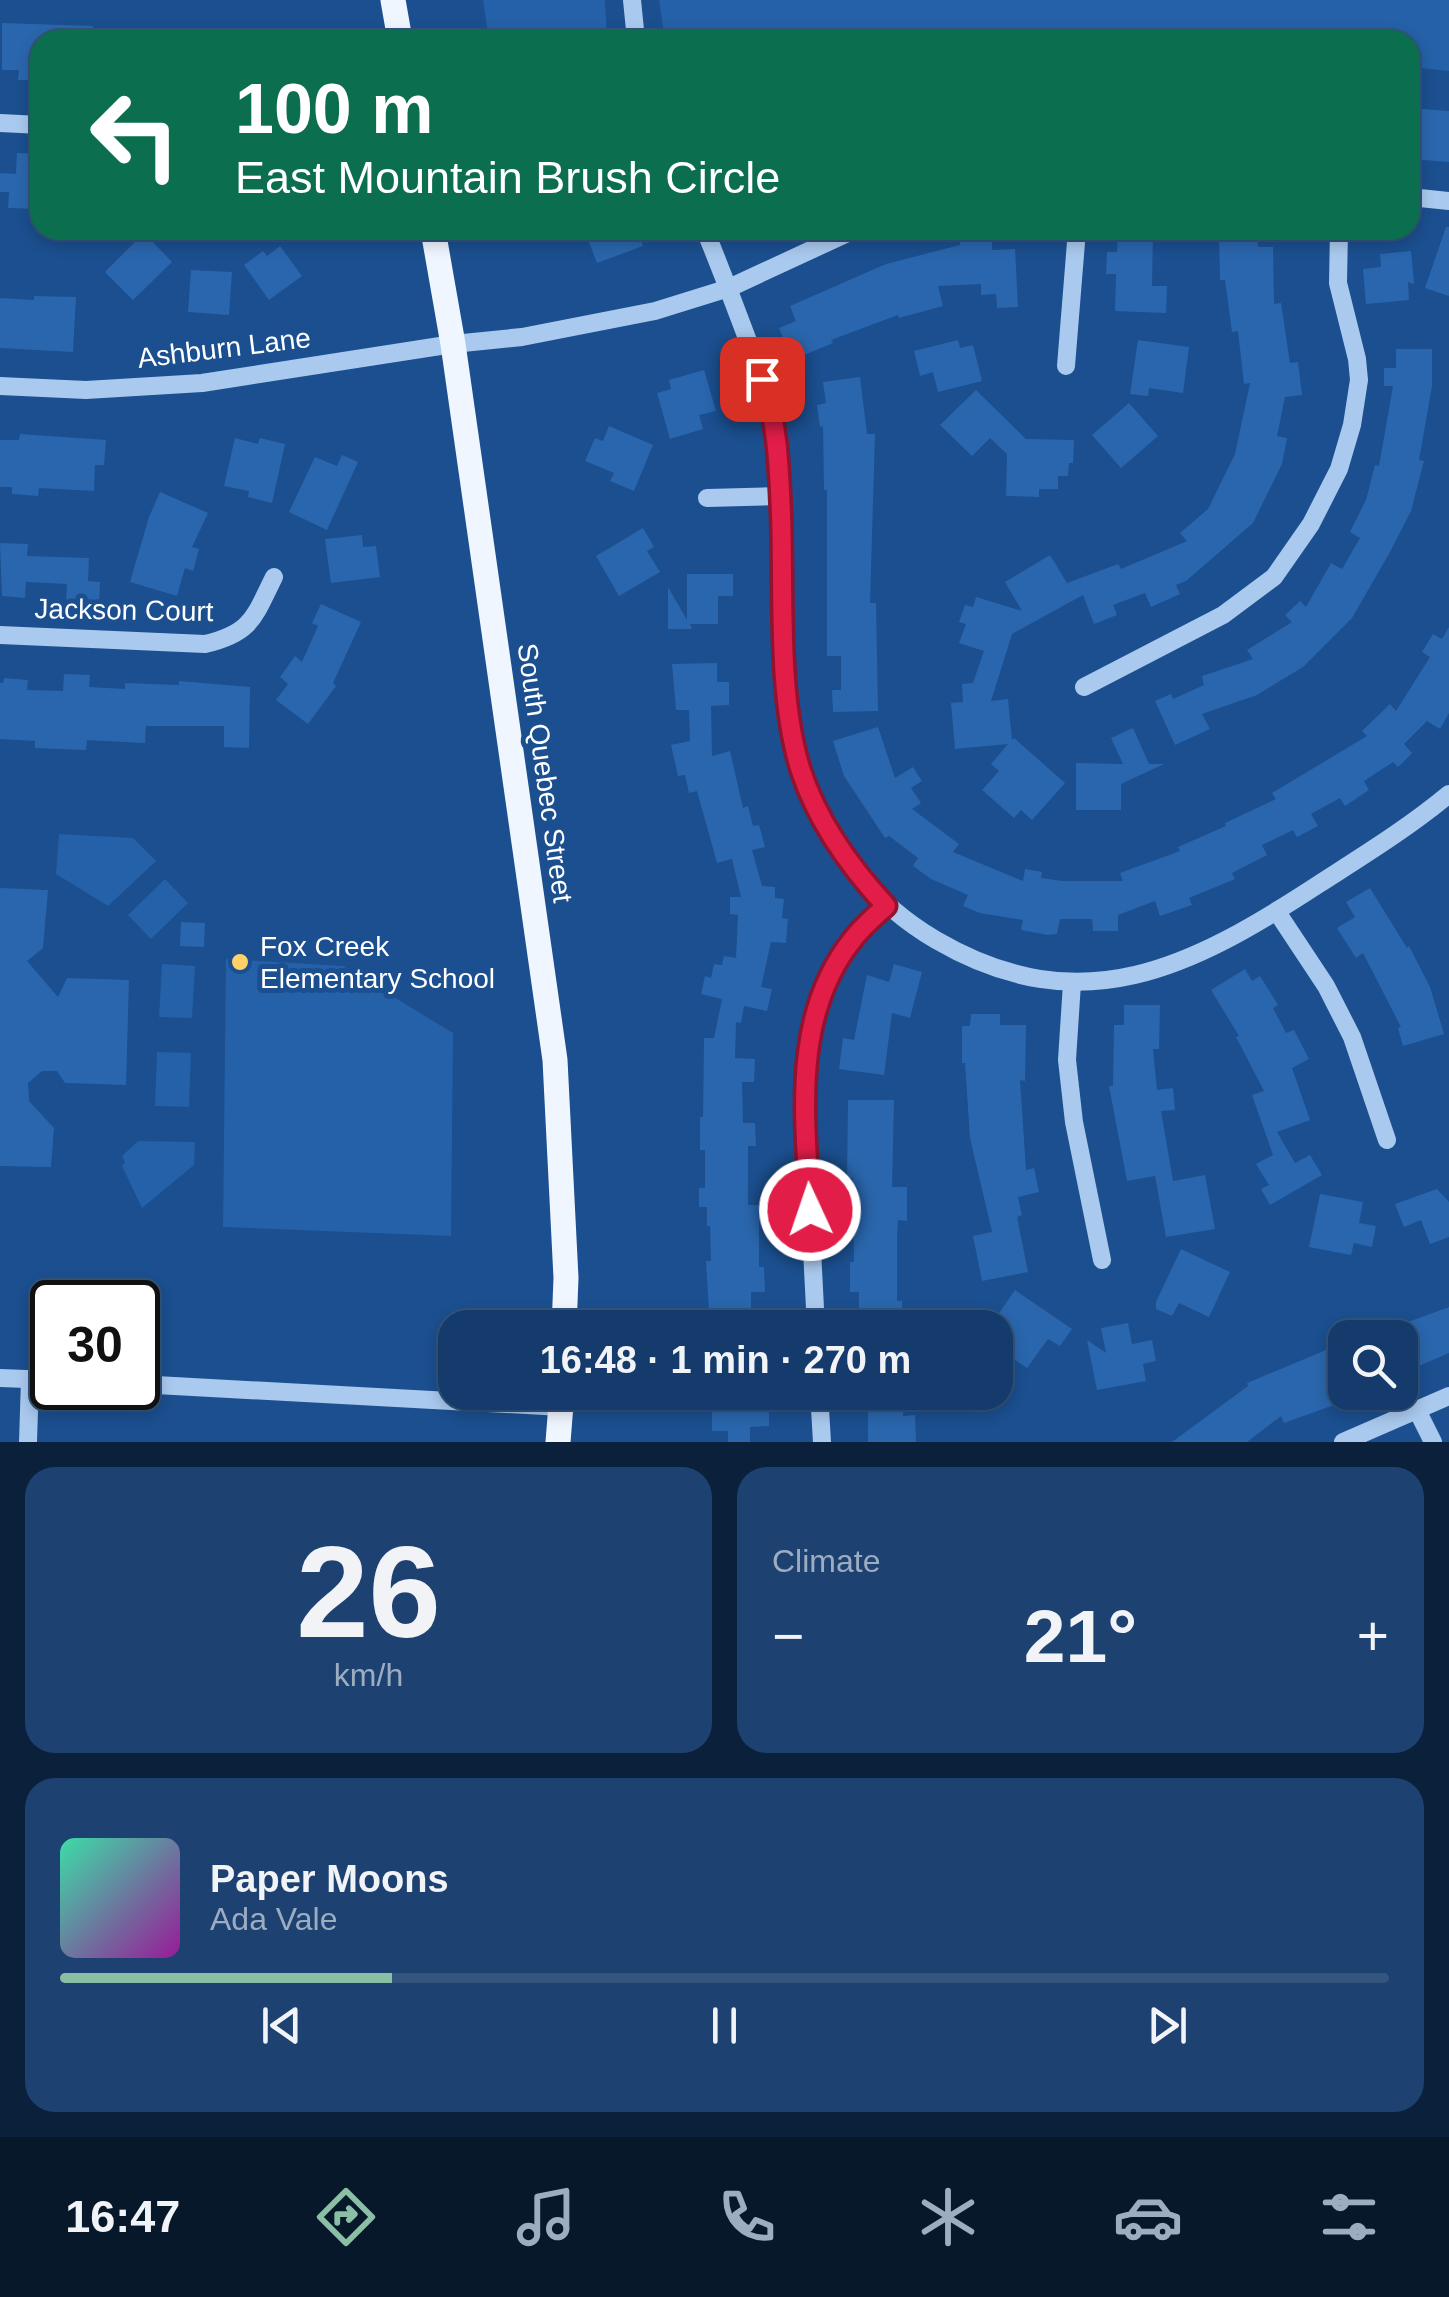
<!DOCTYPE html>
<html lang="en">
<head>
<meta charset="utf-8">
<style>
  :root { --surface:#143b6b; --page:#1d4271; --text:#f1f3f6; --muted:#9dadc1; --line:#33557e; --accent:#8abfa5 }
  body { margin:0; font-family:Arial,sans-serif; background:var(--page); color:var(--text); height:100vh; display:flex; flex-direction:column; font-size:38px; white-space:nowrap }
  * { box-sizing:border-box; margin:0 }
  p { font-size:32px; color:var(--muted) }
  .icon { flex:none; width:55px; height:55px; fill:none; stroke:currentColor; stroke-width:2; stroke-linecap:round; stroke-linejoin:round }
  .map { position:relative; height:1442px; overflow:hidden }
  .side { display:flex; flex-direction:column; gap:25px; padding:25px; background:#0b203b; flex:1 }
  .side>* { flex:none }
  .top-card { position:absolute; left:30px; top:30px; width:1390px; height:210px; border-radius:30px; box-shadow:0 5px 15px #0003,0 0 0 2px var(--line); background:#0b6e4f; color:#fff; overflow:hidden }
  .fabs { position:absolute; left:1328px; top:1320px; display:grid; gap:20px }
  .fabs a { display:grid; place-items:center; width:90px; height:90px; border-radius:20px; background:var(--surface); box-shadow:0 5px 15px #0003,0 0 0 2px var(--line); font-size:50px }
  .speed { position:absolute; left:30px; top:1280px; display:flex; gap:20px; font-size:50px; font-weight:700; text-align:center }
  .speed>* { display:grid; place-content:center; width:130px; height:130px; border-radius:50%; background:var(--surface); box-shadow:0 5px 15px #0003,0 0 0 2px var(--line); line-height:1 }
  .speed .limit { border:5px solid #111; border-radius:15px; background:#fff; color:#111 }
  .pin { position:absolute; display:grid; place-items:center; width:85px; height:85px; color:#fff; margin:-42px; border-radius:20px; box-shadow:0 5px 15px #0006 }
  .me { position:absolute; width:110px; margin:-55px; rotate:357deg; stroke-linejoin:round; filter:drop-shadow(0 0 8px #0008) }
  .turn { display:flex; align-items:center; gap:35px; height:210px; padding:0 40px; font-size:45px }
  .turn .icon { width:130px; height:130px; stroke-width:2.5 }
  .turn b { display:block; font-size:70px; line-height:85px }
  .big { font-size:75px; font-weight:800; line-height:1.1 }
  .side .tile { flex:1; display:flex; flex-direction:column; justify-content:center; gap:15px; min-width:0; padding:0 35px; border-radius:30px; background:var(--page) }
  .side .dial { align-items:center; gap:0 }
  .dial b { font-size:130px; line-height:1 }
  .song { display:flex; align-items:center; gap:30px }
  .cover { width:120px; height:120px; border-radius:15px; background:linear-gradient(135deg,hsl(160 70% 55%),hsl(300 70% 35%)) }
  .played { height:10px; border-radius:5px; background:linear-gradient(90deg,var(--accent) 25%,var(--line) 25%) }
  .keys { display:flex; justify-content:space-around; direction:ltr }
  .heat { display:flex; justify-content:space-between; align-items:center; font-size:55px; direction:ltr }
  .side .tiles { flex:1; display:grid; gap:25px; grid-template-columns:1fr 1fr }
  .tile:last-child { grid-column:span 2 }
  .trip { position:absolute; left:438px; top:1310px; width:575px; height:100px; border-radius:30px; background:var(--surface); box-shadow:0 5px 15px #0003,0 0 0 2px var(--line); font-weight:800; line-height:100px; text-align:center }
  .tab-bar { display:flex; height:160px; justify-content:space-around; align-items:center; background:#08182b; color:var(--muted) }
  .tab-bar .icon { width:70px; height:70px }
  .tab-bar .selected { color:var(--accent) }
  .tab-bar b { font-size:45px; color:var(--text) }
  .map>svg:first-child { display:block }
  .green { fill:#2461a8 }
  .building { fill:#2a66ad }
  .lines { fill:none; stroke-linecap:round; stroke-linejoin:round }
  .minor { stroke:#a9c9ee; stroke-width:18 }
  .major { stroke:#f0f6ff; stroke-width:25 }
  .route-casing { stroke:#92132f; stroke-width:25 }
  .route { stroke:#e11d48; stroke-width:18 }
  .poi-dot { fill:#ffd166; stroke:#1b4f8f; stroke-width:4 }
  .labels { text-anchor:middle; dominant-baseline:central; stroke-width:10; stroke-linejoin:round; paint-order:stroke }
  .street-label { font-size:28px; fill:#fff; stroke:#1b4f8f }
  .poi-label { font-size:28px; fill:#fff; stroke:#1b4f8f; text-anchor:start }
</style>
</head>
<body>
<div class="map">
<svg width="1449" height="1442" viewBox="0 0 1449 1442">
  <rect width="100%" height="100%" fill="#1b4f8f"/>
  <g class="green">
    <path d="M483 0H605L607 36 586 40H489Z"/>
    <path d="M659 0H1449V71L1410 67V40H665Z"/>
    <path d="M59 834 133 838 156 861 108 906 56 874Z"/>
    <path d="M165 879 188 903 151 939 128 915Z"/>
    <path d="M226 959 343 966 453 1033 451 1236 223 1227Z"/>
    <path d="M162 964 195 966 192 1018 159 1017Z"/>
    <path d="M157 1052 191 1053 189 1107 155 1106Z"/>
    <path d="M138 1141 195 1142 194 1165 142 1208 122 1166 125 1162 122 1156Z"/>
  </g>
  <g class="building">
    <path d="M2 23 93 26 92 40H40V80H18L19 70H2Z"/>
    <path d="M1410 108 1449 111V162L1410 159Z"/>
    <path d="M17 153 40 154 38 209 8 208 9 192H0V173L16 174Z"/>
    <path d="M1446 227H1449V296L1425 288Z"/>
    <path d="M589 230H638L643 246 597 263 587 237 591 236Z"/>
    <path d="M1257 230 1258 247H1273L1274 304 1281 303 1290 363 1298 362 1302 395 1285 397 1277 436 1287 438 1282 464 1253 523 1186 581 1176 585 1180 594 1151 607 1145 593 1113 605 1117 615 1094 624 1083 595 1012 634 991 701 1008 699 1012 740 1014 738 1065 783 1032 820 1021 810 1014 818 982 790 999 771 991 764 1008 744 955 749 951 703 963 702 962 684 973 683 984 651 959 643 966 624 959 622 965 605 973 607 976 597 1022 611 1005 582 1050 555 1067 583 1118 564 1121 569 1187 541 1180 533 1208 509 1235 454 1250 383 1244 384 1238 331 1232 332 1225 280H1220L1219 231Z"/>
    <path d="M1118 231 1153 232 1152 286H1167L1166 313 1115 311 1116 274H1106L1107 252H1117Z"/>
    <path d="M144 233 172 262 133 300 105 272Z"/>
    <path d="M992 239V250L1015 249 1018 307 997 308 996 294 981 295V284L938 286 943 306 899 318 898 315 831 340 833 343 792 360 779 328 796 321 790 306 886 264 960 245V241Z"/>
    <path d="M280 246 302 276 269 300 244 265 263 251 267 256Z"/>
    <path d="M1411 251 1414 284 1408 282 1409 300 1366 304 1363 269 1381 267 1380 254Z"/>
    <path d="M191 270 232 272 229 315 188 312Z"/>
    <path d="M34 296 76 297 73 352 0 348V298L34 300Z"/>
    <path d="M958 340 960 348 973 345 982 381 938 392 933 372 920 376 914 351Z"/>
    <path d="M1138 340 1189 347 1183 393 1149 388 1148 396 1130 394Z"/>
    <path d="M1396 349H1432V386L1419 460 1424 461 1411 511 1390 552 1352 618 1303 667 1257 695 1202 714 1210 729 1175 745 1155 701 1171 694 1173 699 1204 685 1202 676 1253 659 1247 650 1292 622 1285 615 1300 601 1306 607 1331 563 1342 569 1360 538 1350 532 1366 500 1375 465 1379 466 1393 386H1384V368H1396Z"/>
    <path d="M704 370 716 411 699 415 703 429 670 439 657 393 671 389 669 380Z"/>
    <path d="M860 377 867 434H875L870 603H876L878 711 833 712 832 690H841V656H827V490H824L823 426 820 427 817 405 826 403 823 382Z"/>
    <path d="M976 390 1026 439 1074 440 1073 463H1069L1068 476H1058V489H1039V497L1006 496 1007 454 990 438 972 456 940 425Z"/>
    <path d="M1129 403 1158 436 1121 468 1092 435Z"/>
    <path d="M609 426 653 445 634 491 610 481 614 473 585 461 595 438 603 441Z"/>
    <path d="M20 434 106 440 104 465H95L94 491 39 488 38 496 12 494V487H0V440H19Z"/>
    <path d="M235 438 258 444 260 438 285 444 272 503 248 497 249 491 224 486Z"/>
    <path d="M342 455 358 462 327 530 289 512 315 457 337 466Z"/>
    <path d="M160 492 208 513 192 547 199 549 193 571 185 568 177 596 130 582 149 517Z"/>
    <path d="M643 528 654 547 647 551 660 572 619 596 596 556Z"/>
    <path d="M362 535 363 547 376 546 380 577 331 583 325 539Z"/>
    <path d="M0 543 28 544 27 556 89 558 88 581 100 582 99 604 66 602 67 584 26 582 25 598 2 596Z"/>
    <path d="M687 574H733V596H718V624H690L692 629H668V587L687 620Z"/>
    <path d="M321 604 361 622 333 683 336 686 308 724 276 700 288 684 280 677 295 656 302 662 318 626 312 623Z"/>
    <path d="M1449 627V713L1440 729 1427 721 1404 744 1412 753 1398 767 1393 762 1364 781 1369 790 1345 806 1340 798 1311 814 1318 826 1297 837 1293 830 1262 845 1267 855 1232 873 1235 879 1189 898 1192 905 1160 916 1155 901 1118 915V931H1093L1092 919H1060L1057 934 1048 935 1021 930 1023 920 980 913 963 906 968 895 931 879 913 866 918 858 889 836 885 838 844 776 833 741 878 727 895 778 913 767 922 781 911 788 921 803 912 809 959 844 953 852 1023 881 1025 869 1042 872 1041 878 1062 881H1123L1120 873 1180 851 1178 847 1226 826 1225 823 1276 799 1272 793 1367 736 1362 731 1390 704 1396 711 1430 657 1422 652 1433 634 1442 639Z"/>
    <path d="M717 663V682H729V705L711 706 712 756 730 751 743 808 748 806 753 826 759 825 765 847 752 850 762 886 775 887V898L784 899 782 918 788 919 786 943 771 942 761 987 772 989 767 1011 744 1006 741 1023 736 1022 735 1058 755 1059 754 1082H742L743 1123H755L756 1146H748V1205H759V1267H764L765 1292H751V1328H710L706 1261H711L710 1226H707V1207H699V1188H705V1150H700V1117H703L704 1038H714L722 999 701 994 705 976 711 978 714 964 722 965 724 956 736 958 738 915 730 914V897H741L732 859 717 863 697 791 689 793 685 775 678 776 671 745 690 741 689 710H676L672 664Z"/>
    <path d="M64 674 90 675 89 687 125 689V683L179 685V681L250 687 249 748 224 747V726H146L145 743 87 740 86 750 35 748V741L0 739V683H3L4 678 28 680 27 690 63 691Z"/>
    <path d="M1133 728 1149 764H1164L1121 784V810H1076V763L1123 764 1111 738Z"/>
    <path d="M0 888 48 890 43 948 27 961 58 997 67 978 129 980 126 1085 65 1083 57 1071H42L28 1083 29 1101 54 1128 51 1167 0 1166Z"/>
    <path d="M1370 888 1407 948 1409 946 1430 987 1444 1034 1403 1046 1398 1028 1401 1027 1363 953 1356 958 1337 928 1355 917 1346 902Z"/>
    <path d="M181 922 205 923 204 947 180 946Z"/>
    <path d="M894 964 922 972 910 1018 892 1013 884 1075 839 1069 843 1038 854 1040 867 975 889 982Z"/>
    <path d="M1245 969 1252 981 1260 976 1278 1005 1273 1008 1286 1033 1294 1030 1309 1059 1292 1068 1310 1120 1277 1132 1295 1163 1310 1155 1322 1175 1270 1205 1261 1189 1269 1185 1256 1164 1273 1155 1252 1095 1264 1091 1236 1037 1239 1036 1211 990Z"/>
    <path d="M1124 1005H1160L1159 1049H1153L1157 1090 1173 1088 1175 1110 1161 1111 1173 1181 1205 1175 1215 1229 1166 1237 1155 1176 1127 1181 1109 1086H1113L1114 1025H1124Z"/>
    <path d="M971 1014H1000V1025H1026L1025 1081 1020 1080 1026 1170 1034 1168 1039 1192 1018 1197 1022 1215 1017 1217 1028 1272 982 1281 973 1236 992 1232 970 1138 965 1063H962V1026H970Z"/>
    <path d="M848 1100H894L892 1187H907V1221L898 1220 897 1238V1301H902V1328H859V1292H850V1262H854L853 1178H847Z"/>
    <path d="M1437 1189 1449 1202V1237L1430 1244 1421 1220 1404 1227 1395 1204Z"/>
    <path d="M1320 1194 1363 1202 1359 1223 1376 1226 1372 1247 1354 1243 1351 1255 1309 1247Z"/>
    <path d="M1181 1249 1230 1272 1209 1317 1179 1303 1172 1316 1156 1309V1302Z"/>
    <path d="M1015 1290 1072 1329 1060 1346 1048 1339 1027 1368 995 1346V1319Z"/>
    <path d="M1449 1307V1353L1400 1374V1325Z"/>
    <path d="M1128 1323 1132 1344 1152 1340 1156 1361 1143 1364 1146 1381 1097 1390 1087 1340 1106 1353 1101 1328Z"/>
    <path d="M1345 1342V1401L1284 1423 1281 1416 1247 1442H1172L1248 1386 1247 1383Z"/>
    <path d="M712 1392H757V1404H769V1426L750 1427V1442H728V1431H712Z"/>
    <path d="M868 1392H904L903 1416 915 1415 916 1442H868Z"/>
  </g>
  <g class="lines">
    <g class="minor">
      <path d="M632 0 636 40"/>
      <path d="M0 123 40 125"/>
      <path d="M1410 197 1449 201"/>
      <path d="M705 230C722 272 738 314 754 357 761 375 771 394 774 413 785 487 782 565 785 639 787 683 787 732 802 774 828 844 871 902 936 940 1082 1025 1192 967 1319 884 1364 855 1408 828 1449 794"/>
      <path d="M1066 366 1077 230"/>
      <path d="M0 386 86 390 202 383 453 344 522 337 655 311 729 288 854 230"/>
      <path d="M707 498 780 496"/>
      <path d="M0 635 205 644C252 633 254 617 274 577"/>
      <path d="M1084 687 1223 615 1274 577 1311 524 1339 469 1352 425 1359 380 1357 359 1338 283 1339 230"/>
      <path d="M1277 912 1326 986 1352 1037 1387 1140"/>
      <path d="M1072 983 1067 1060 1074 1122 1102 1260"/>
      <path d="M816 1328 804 1093 808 1036 827 983 852 939 886 906"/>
      <path d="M0 1378 52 1380"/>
      <path d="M138 1384 562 1407"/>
      <path d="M819 1392 822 1442"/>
      <path d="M1417 1410 1433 1442"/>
      <path d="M28 1442 30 1379"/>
      <path d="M1343 1442 1449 1396"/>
    </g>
    <g class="major">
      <path d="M393 0 400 40"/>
      <path d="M433 230 453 344 555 1060 566 1278 564 1328"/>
      <path d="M558 1442 562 1392"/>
    </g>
  </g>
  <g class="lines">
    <defs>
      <path id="route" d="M762 379C778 423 779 468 781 514 784 593 777 697 801 771 818 823 850 867 886 906 875 916 862 927 853 939 791 1016 805 1118 810 1210"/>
    </defs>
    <use href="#route" class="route-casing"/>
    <use href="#route" class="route"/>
  </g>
  <circle class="poi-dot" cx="240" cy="962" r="10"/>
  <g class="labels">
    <g class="street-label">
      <text transform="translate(224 348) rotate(-7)">Ashburn Lane</text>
      <text transform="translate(124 610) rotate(1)">Jackson Court</text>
      <text transform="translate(545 773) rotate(82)">South Quebec Street</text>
    </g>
    <g class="poi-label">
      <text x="260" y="946">Fox Creek<tspan x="260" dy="32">Elementary School</tspan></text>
    </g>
  </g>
</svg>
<div class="fabs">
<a><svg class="icon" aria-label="search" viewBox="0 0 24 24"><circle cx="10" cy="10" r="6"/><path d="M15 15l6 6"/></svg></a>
</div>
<div class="speed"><div class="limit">30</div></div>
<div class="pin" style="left:762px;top:379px;background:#d93025"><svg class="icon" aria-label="arrive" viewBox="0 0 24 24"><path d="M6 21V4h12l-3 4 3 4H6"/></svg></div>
<svg class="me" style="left:810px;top:1210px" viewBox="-20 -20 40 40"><circle r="17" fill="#e11d48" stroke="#fff" stroke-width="3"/><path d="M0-11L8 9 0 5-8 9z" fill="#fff"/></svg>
<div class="trip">16:48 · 1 min · 270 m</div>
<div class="top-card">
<div class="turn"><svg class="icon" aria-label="left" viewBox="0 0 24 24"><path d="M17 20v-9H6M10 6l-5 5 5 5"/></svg><div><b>100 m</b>East Mountain Brush Circle</div></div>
</div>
</div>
<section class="side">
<div class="tiles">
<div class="tile dial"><b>26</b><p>km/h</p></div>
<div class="tile"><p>Climate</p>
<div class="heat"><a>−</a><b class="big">21°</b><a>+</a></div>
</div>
<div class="tile">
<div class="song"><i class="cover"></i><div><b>Paper Moons</b><p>Ada Vale</p></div></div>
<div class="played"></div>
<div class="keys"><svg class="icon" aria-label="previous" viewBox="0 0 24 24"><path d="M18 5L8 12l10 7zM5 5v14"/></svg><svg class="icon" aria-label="pause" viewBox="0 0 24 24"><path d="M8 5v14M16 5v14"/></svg><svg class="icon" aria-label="next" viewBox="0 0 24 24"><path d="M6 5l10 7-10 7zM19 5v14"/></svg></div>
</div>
</div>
</section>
<nav class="tab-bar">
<b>16:47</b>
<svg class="icon selected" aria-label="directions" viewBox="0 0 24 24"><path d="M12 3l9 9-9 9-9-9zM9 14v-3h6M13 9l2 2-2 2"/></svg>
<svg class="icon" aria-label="music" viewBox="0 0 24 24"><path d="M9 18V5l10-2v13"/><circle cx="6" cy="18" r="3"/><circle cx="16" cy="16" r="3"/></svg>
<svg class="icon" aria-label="phone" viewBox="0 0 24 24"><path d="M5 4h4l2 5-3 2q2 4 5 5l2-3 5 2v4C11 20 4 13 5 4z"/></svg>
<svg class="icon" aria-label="climate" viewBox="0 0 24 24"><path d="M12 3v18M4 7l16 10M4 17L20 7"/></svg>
<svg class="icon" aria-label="car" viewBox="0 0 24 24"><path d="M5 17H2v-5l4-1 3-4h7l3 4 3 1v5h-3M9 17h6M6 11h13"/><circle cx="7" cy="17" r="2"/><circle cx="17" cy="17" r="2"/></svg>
<svg class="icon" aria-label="filters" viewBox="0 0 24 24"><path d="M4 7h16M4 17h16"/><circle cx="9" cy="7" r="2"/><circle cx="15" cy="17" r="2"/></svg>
</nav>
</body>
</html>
